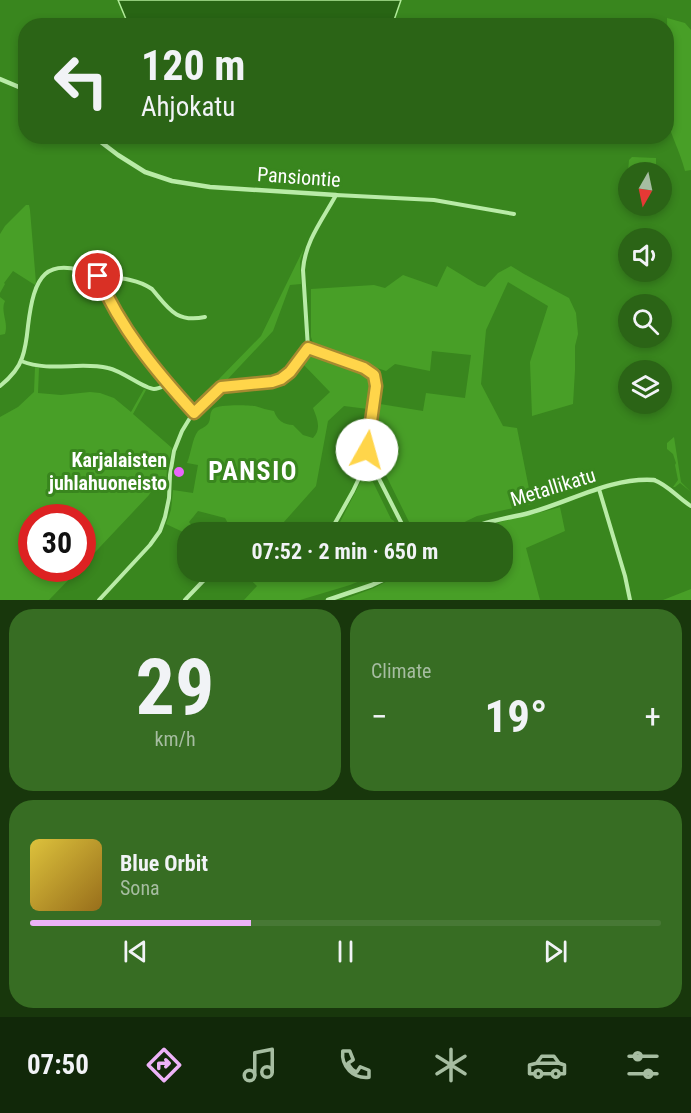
<!DOCTYPE html>
<html lang="en">
<head>
<meta charset="utf-8">
<style>
  :root { --surface:#2b6416; --page:#376d23; --text:#f1f3f6; --muted:#a6bda1; --line:#477835; --accent:#edb3f8 }
  body { margin:0; font-family:"Roboto Condensed",sans-serif; background:var(--page); color:var(--text); height:100vh; display:flex; flex-direction:column; font-size:22px; white-space:nowrap }
  * { box-sizing:border-box; margin:0 }
  p { font-size:20px; color:var(--muted) }
  .icon { flex:none; width:33px; height:33px; fill:none; stroke:currentColor; stroke-width:2; stroke-linecap:round; stroke-linejoin:round }
  .map { position:relative; height:600px; overflow:hidden }
  .details { display:flex; flex-direction:column; gap:9px; padding:9px; background:#18370c; flex:1 }
  .details>* { flex:none }
  .guide { position:absolute; left:18px; top:18px; width:656px; height:126px; border-radius:24px; box-shadow:0 3px 9px #0003; background:#2b6416; color:var(--text); overflow:hidden }
  .needle { width:39px; rotate:189deg }
  .tools { position:absolute; left:618px; top:162px; display:grid; gap:12px }
  .tools a { display:grid; place-items:center; width:54px; height:54px; border-radius:50%; background:var(--surface); box-shadow:0 3px 9px #0003; font-size:30px }
  .speed { position:absolute; left:18px; top:504px; display:flex; gap:12px; font-size:30px; font-weight:700; text-align:center }
  .speed>* { display:grid; place-content:center; width:78px; height:78px; border-radius:50%; background:var(--surface); box-shadow:0 3px 9px #0003; line-height:1 }
  .speed .limit { border:9px solid #d22; background:#fff; color:#111 }
  .pin { position:absolute; display:grid; place-items:center; width:51px; height:51px; color:#fff; margin:-26px; border:3px solid #fff; border-radius:50%; box-shadow:0 2px 6px #0007 }
  .me { position:absolute; width:66px; margin:-33px; rotate:7deg; stroke-linejoin:round; filter:drop-shadow(0 0 4px #0008) }
  .turn { display:flex; align-items:center; gap:21px; height:126px; padding:0 24px; font-size:27px }
  .turn .icon { width:78px; height:78px; stroke-width:2.5 }
  .turn b { display:block; font-size:42px; line-height:51px }
  .big { font-size:45px; font-weight:700; line-height:1.1 }
  .details .widget { flex:1; display:flex; flex-direction:column; justify-content:center; gap:9px; min-width:0; padding:0 21px; border-radius:24px; background:var(--page) }
  .details .dial { align-items:center; gap:0 }
  .dial b { font-size:78px; line-height:1 }
  .song { display:flex; align-items:center; gap:18px }
  .cover { width:72px; height:72px; border-radius:9px; background:linear-gradient(135deg,hsl(50 70% 55%),hsl(40 70% 35%)) }
  .played { height:6px; border-radius:3px; background:linear-gradient(90deg,var(--accent) 35%,var(--line) 35%) }
  .keys { display:flex; justify-content:space-around; direction:ltr }
  .heat { display:flex; justify-content:space-between; align-items:center; font-size:33px; direction:ltr }
  .details .tiles { flex:1; display:grid; gap:9px; grid-template-columns:1fr 1fr }
  .widget:last-child { grid-column:span 2 }
  .trip { position:absolute; left:177px; top:522px; width:336px; height:60px; border-radius:24px; background:var(--surface); box-shadow:0 3px 9px #0003; font-weight:700; line-height:60px; text-align:center }
  .menu { display:flex; height:96px; justify-content:space-around; align-items:center; background:#112809; color:var(--muted) }
  .menu .icon { width:42px; height:42px }
  .menu .current { color:var(--accent) }
  .menu b { font-size:27px; color:var(--text) }
  .map>svg:first-child { display:block }
  .green { fill:#489f27 }
  .water { fill:#286514; stroke:#b2ec9a; stroke-width:1.5 }
  .lines { fill:none; stroke-linecap:round; stroke-linejoin:round }
  .minor { stroke:#b9eba7; stroke-width:4 }
  .tertiary { stroke:#b9eba7; stroke-width:4.5 }
  .route-casing { stroke:#a68a30; stroke-width:15 }
  .route { stroke:#ffd54a; stroke-width:10 }
  .poi-dot { fill:#e965fa; stroke:#39861e; stroke-width:2 }
  .labels { text-anchor:middle; dominant-baseline:central; stroke-width:6; stroke-linejoin:round; paint-order:stroke }
  .street-label { font-size:20px; fill:#fff; stroke:#39861e }
  .poi-label { font-size:20px; font-weight:bold; fill:#fff; stroke:#39861e; text-anchor:end }
  .district-label { font-size:26px; font-weight:bold; letter-spacing:1.5px; fill:#fff; stroke:#39861e }
</style>
</head>
<body>
<div class="map">
<svg width="691" height="600" viewBox="0 0 691 600">
  <rect width="100%" height="100%" fill="#39861e"/>
  <g class="green">
    <path d="M667 18 685 23 691 30V170L685 171C680 151 670 134 666 115V63L668 61Z"/>
    <path d="M632 157 656 158V172H628V186L627 183 629 160Z"/>
    <path d="M26 205H29L30 210 36 283 35 285 13 271 4 283 5 284 0 293V234L5 226Z"/>
    <path d="M304 248 300 262 301 284 290 285 273 331 225 382 220 384 218 380 261 336Z"/>
    <path d="M447 266 478 285 485 287 498 273 511 266 524 274 569 298 576 313 578 334 575 346V370L573 404 532 416 530 362 548 306 508 282 486 330 481 384 503 426 517 428 532 504 477 516 444 532H414L372 447 380 404 423 411 426 393 465 398 471 355 432 351 430 371 395 364 386 371 318 348 313 343 311 337V289L374 285 385 288 403 275 437 287Z"/>
    <path d="M0 297 5 301C0 311 9 323 5 334L0 335Z"/>
    <path d="M312 355 361 371C374 380 370 395 368 409L344 406 328 421 316 486 275 532H231L229 525 225 518 198 511 189 522 197 532H188L187 543 183 532 166 524 171 510 173 490 193 493 198 465 187 463C191 454 192 439 198 431 201 428 207 427 209 422 211 418 209 413 213 409 218 404 248 405 255 406 262 408 267 410 274 411 277 420 284 425 293 425L303 435 313 438C322 429 317 418 313 408L330 392 301 362Z"/>
    <path d="M35 367 39 368 38 393 61 395 90 392 100 393 114 398 131 412 144 389 146 390 133 414 172 448 167 468 166 488 154 486 149 495 83 565 82 518H32V568L79 569 49 600H0V417L18 407 34 392Z"/>
    <path d="M674 437 681 482 691 492 680 483 675 487H673L678 480 675 465 676 463 673 454 667 449V443Z"/>
    <path d="M362 479 372 480 391 519 394 521 400 532H335Z"/>
    <path d="M560 507 565 531 526 548 540 600H342L374 588 405 572H502V532H468C474 530 480 530 486 527 509 517 536 515 560 507Z"/>
    <path d="M242 572H382L350 585 300 600H244L257 586Z"/>
    <path d="M691 589V600H663Z"/>
  </g>
  <path class="water" d="M118 0H401L392 26 130 25 128 24Z"/>
  <g class="lines">
    <g class="minor">
      <path d="M98 276C117 278 136 278 152 289 169 309 176 323 205 317"/>
      <path d="M308 348 364 368 374 375 376 386 367 451 371 463 406 532"/>
      <path d="M21 361C52 373 78 361 108 368 123 371 144 389 154 389 159 389 163 386 167 384"/>
      <path d="M0 386C10 378 18 370 22 358 26 347 27 336 28 326 34 276 45 254 97 276 121 329 155 371 193 413"/>
      <path d="M654 480C668 485 678 498 691 506"/>
      <path d="M599 489 625 576 630 600"/>
      <path d="M330 532 353 491 362 472 371 463"/>
      <path d="M99 600 150 545 160 531 165 517 169 498 170 475 174 451 182 431 193 413 221 386 272 382 281 379 290 372 308 348 303 270C305 241 323 219 336 195L434 200 514 214"/>
      <path d="M185 600 205 579 215 573"/>
    </g>
    <g class="tertiary">
      <path d="M0 79 26 90"/>
      <path d="M93 136 118 155 145 172 172 181 210 187 336 195"/>
      <path d="M462 532C485 521 505 519 529 513 570 502 611 477 654 480"/>
      <path d="M328 600 372 585 400 572"/>
    </g>
  </g>
  <g class="lines">
    <defs>
      <path id="route" d="M98 276C121 329 155 370 194 413L221 387 272 382 281 379 290 372 308 348 364 368 374 375 376 386 367 450"/>
    </defs>
    <use href="#route" class="route-casing"/>
    <use href="#route" class="route"/>
  </g>
  <circle class="poi-dot" cx="179" cy="472" r="6"/>
  <g class="labels">
    <g class="street-label">
      <text transform="translate(299 177) rotate(4)">Pansiontie</text>
      <text transform="translate(553 487) rotate(-17)">Metallikatu</text>
    </g>
    <g class="poi-label">
      <text x="167" y="460">Karjalaisten<tspan x="167" dy="23">juhlahuoneisto</tspan></text>
    </g>
    <g class="district-label">
      <text x="253" y="471">PANSIO</text>
    </g>
  </g>
</svg>
<div class="tools">
<a><svg class="needle" viewBox="-14 -14 28 28"><path d="M0-13l5 13h-10z" fill="#e53935"/><path d="M0 13l5-13h-10z" fill="#a6bda1"/></svg></a>
<a><svg class="icon" aria-label="sound" viewBox="0 0 24 24"><path d="M4 9h4l5-4v14l-5-4H4zM17 9q2 3 0 6"/></svg></a>
<a><svg class="icon" aria-label="search" viewBox="0 0 24 24"><circle cx="10" cy="10" r="6"/><path d="M15 15l6 6"/></svg></a>
<a><svg class="icon" aria-label="layers" viewBox="0 0 24 24"><path d="M12 4l9 5-9 5-9-5zM3 14l9 5 9-5"/></svg></a>
</div>
<div class="speed"><div class="limit">30</div></div>
<div class="pin" style="left:98px;top:276px;background:#d93025"><svg class="icon" aria-label="arrive" viewBox="0 0 24 24"><path d="M6 21V4h12l-3 4 3 4H6"/></svg></div>
<svg class="me" style="left:367px;top:450px" viewBox="-20 -20 40 40"><circle r="19" fill="#fff"/><path d="M0-13L10 11 0 6-10 11z" fill="#ffd54a"/></svg>
<div class="trip">07:52 · 2 min · 650 m</div>
<div class="guide">
<div class="turn"><svg class="icon" aria-label="left" viewBox="0 0 24 24"><path d="M17 20v-9H6M10 6l-5 5 5 5"/></svg><div><b>120 m</b>Ahjokatu</div></div>
</div>
</div>
<section class="details">
<div class="tiles">
<div class="widget dial"><b>29</b><p>km/h</p></div>
<div class="widget"><p>Climate</p>
<div class="heat"><a>−</a><b class="big">19°</b><a>+</a></div>
</div>
<div class="widget">
<div class="song"><i class="cover"></i><div><b>Blue Orbit</b><p>Sona</p></div></div>
<div class="played"></div>
<div class="keys"><svg class="icon" aria-label="previous" viewBox="0 0 24 24"><path d="M18 5L8 12l10 7zM5 5v14"/></svg><svg class="icon" aria-label="pause" viewBox="0 0 24 24"><path d="M8 5v14M16 5v14"/></svg><svg class="icon" aria-label="next" viewBox="0 0 24 24"><path d="M6 5l10 7-10 7zM19 5v14"/></svg></div>
</div>
</div>
</section>
<nav class="menu">
<b>07:50</b>
<svg class="icon current" aria-label="directions" viewBox="0 0 24 24"><path d="M12 3l9 9-9 9-9-9zM9 14v-3h6M13 9l2 2-2 2"/></svg>
<svg class="icon" aria-label="music" viewBox="0 0 24 24"><path d="M9 18V5l10-2v13"/><circle cx="6" cy="18" r="3"/><circle cx="16" cy="16" r="3"/></svg>
<svg class="icon" aria-label="phone" viewBox="0 0 24 24"><path d="M5 4h4l2 5-3 2q2 4 5 5l2-3 5 2v4C11 20 4 13 5 4z"/></svg>
<svg class="icon" aria-label="climate" viewBox="0 0 24 24"><path d="M12 3v18M4 7l16 10M4 17L20 7"/></svg>
<svg class="icon" aria-label="car" viewBox="0 0 24 24"><path d="M5 17H2v-5l4-1 3-4h7l3 4 3 1v5h-3M9 17h6M6 11h13"/><circle cx="7" cy="17" r="2"/><circle cx="17" cy="17" r="2"/></svg>
<svg class="icon" aria-label="filters" viewBox="0 0 24 24"><path d="M4 7h16M4 17h16"/><circle cx="9" cy="7" r="2"/><circle cx="15" cy="17" r="2"/></svg>
</nav>
</body>
</html>
